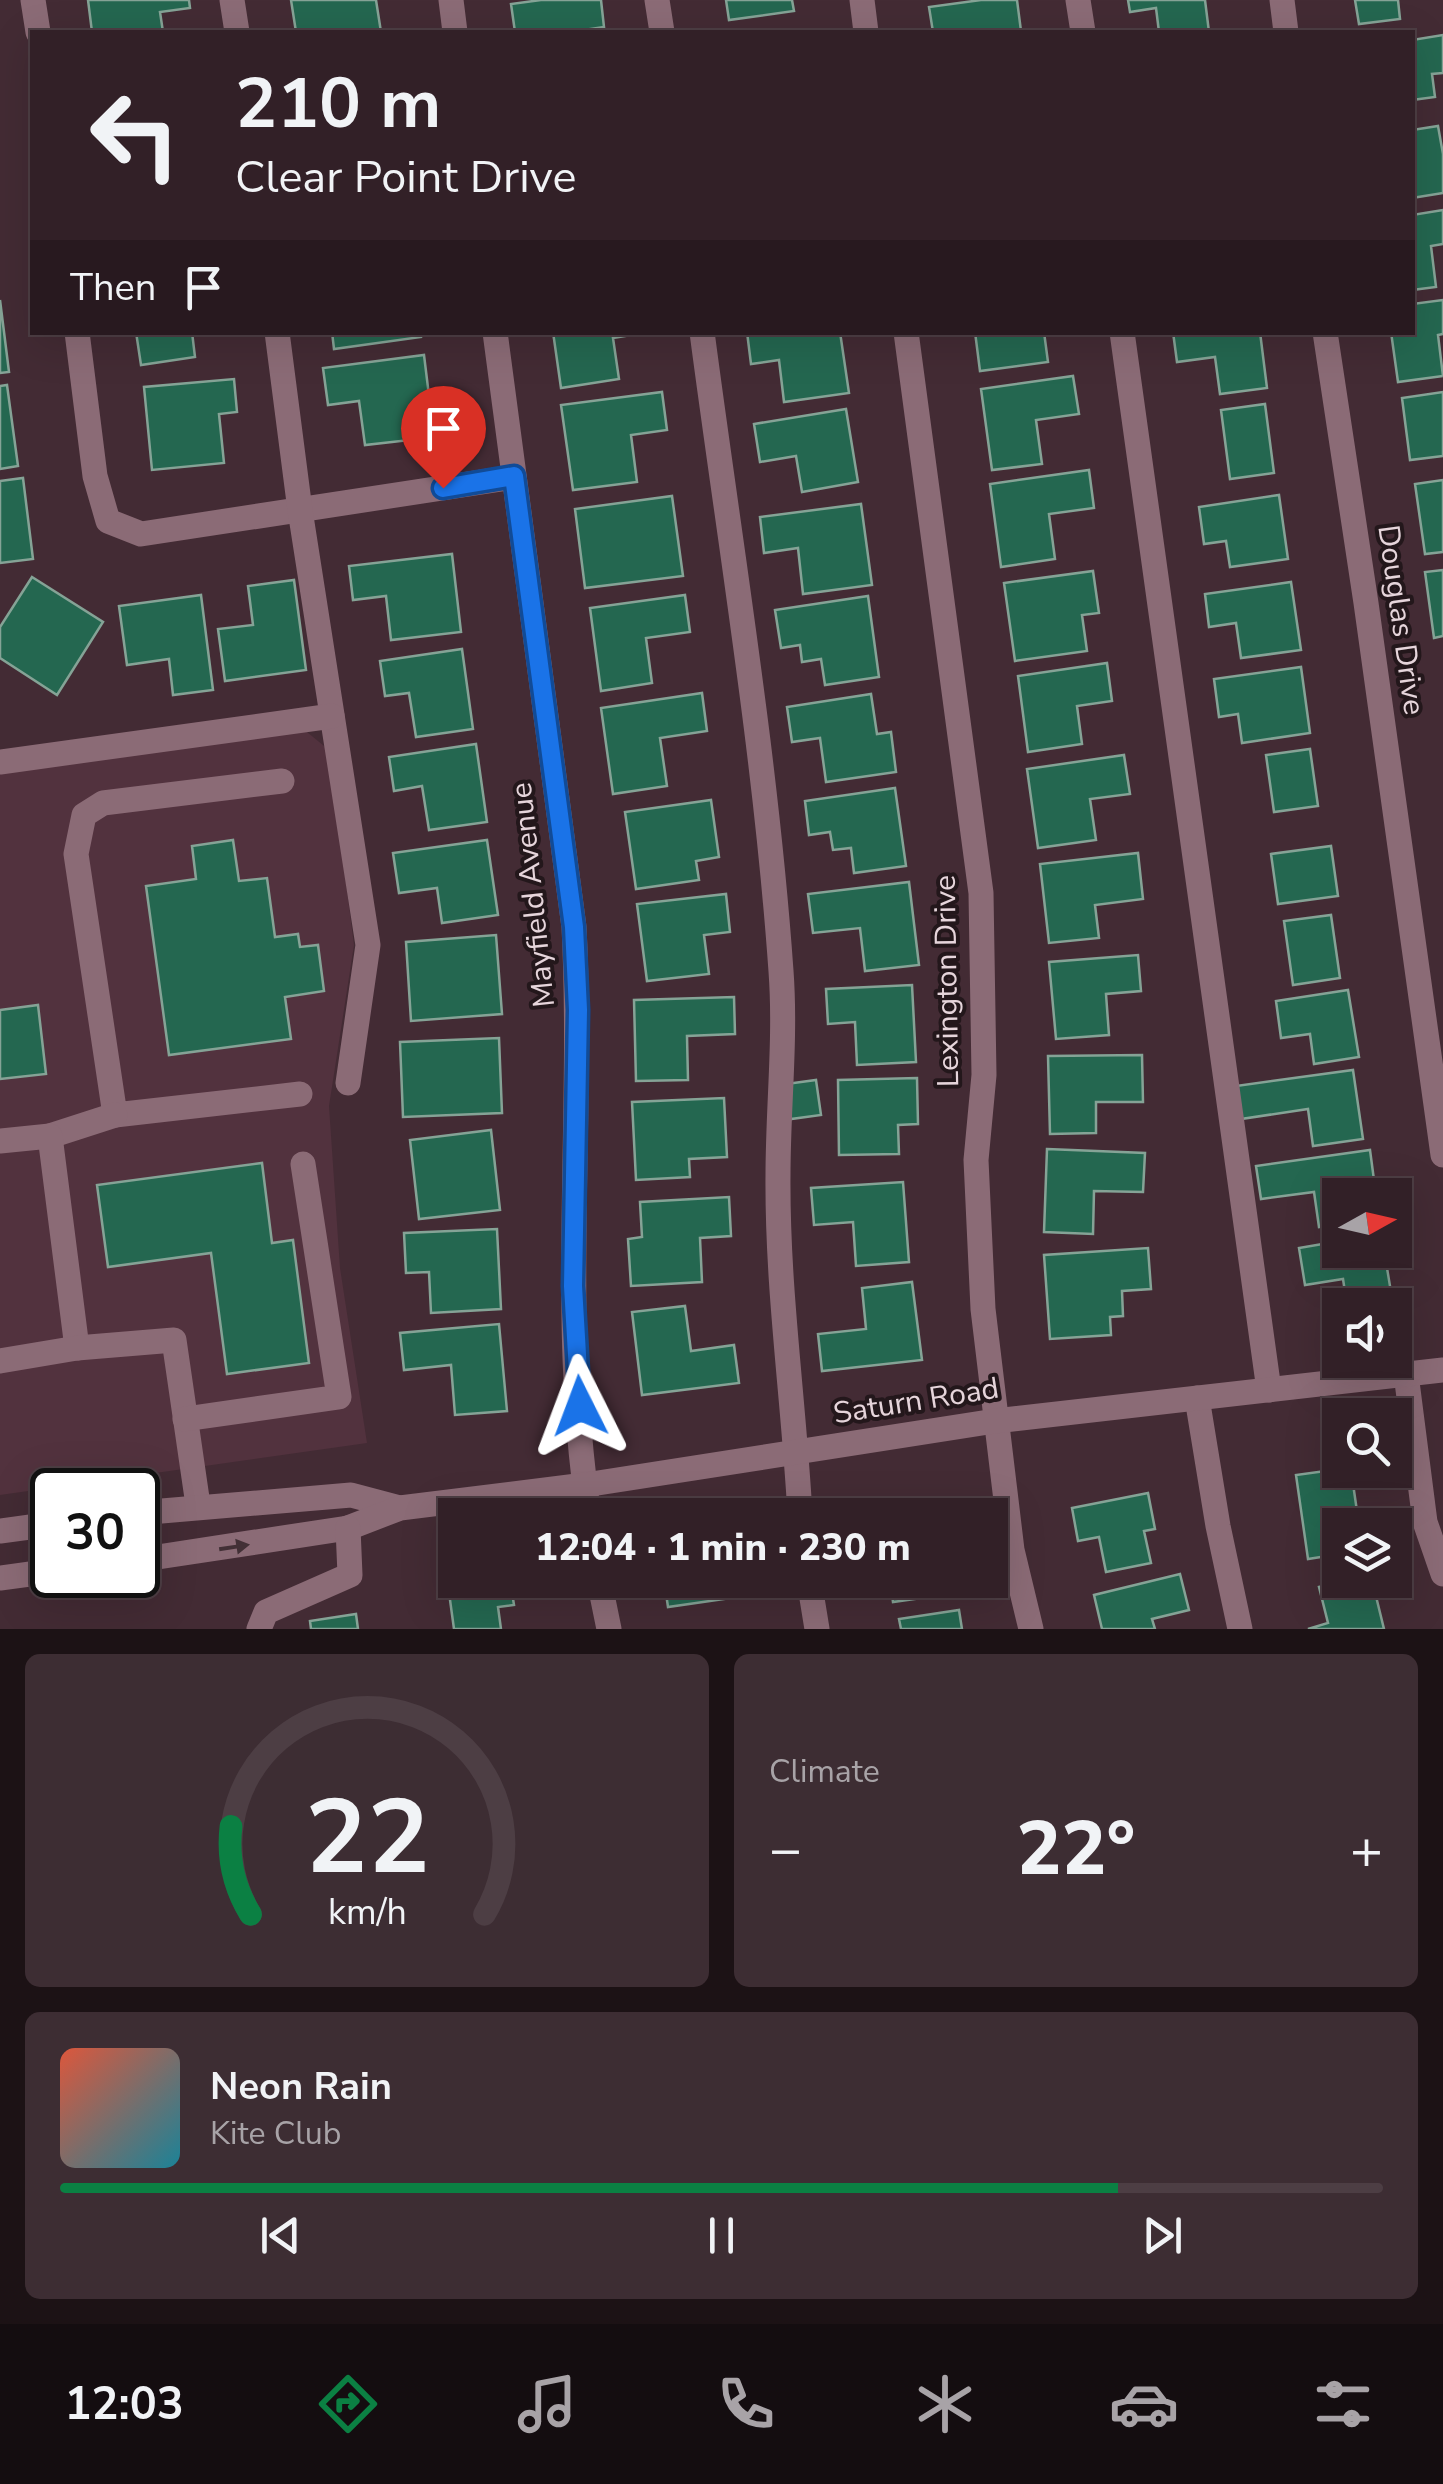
<!DOCTYPE html>
<html lang="en">
<head>
<meta charset="utf-8">
<style>
  :root { --surface:#322027; --page:#3d2d33; --text:#f1f3f6; --muted:#a8a3a7; --line:#4d3e44; --accent:#0b8043 }
  body { margin:0; font-family:"Nunito Sans",sans-serif; background:var(--page); color:var(--text); height:100vh; display:flex; flex-direction:column; font-size:38px; white-space:nowrap }
  * { box-sizing:border-box; margin:0 }
  p { font-size:32px; color:var(--muted) }
  .icon { flex:none; width:55px; height:55px; fill:none; stroke:currentColor; stroke-width:2; stroke-linecap:round; stroke-linejoin:round }
  .map { position:relative; height:1629px; overflow:hidden }
  .side { display:flex; flex-direction:column; gap:25px; padding:25px; background:#1c1215; flex:1 }
  .side>* { flex:none }
  .top-card { position:absolute; left:30px; top:30px; width:1385px; height:305px; border-radius:0px; box-shadow:0 10px 40px #0002,0 0 0 2px var(--line); background:#322027; color:var(--text); overflow:hidden }
  .needle { width:65px; rotate:82deg }
  .controls { position:absolute; left:1322px; top:1178px; display:grid; gap:20px }
  .controls a { display:grid; place-items:center; width:90px; height:90px; border-radius:0px; background:var(--surface); box-shadow:0 10px 40px #0002,0 0 0 2px var(--line); font-size:50px }
  .speed { position:absolute; left:30px; top:1468px; display:flex; gap:20px; font-size:50px; font-weight:700; text-align:center }
  .speed>* { display:grid; place-content:center; width:130px; height:130px; border-radius:50%; background:var(--surface); box-shadow:0 10px 40px #0002,0 0 0 2px var(--line); line-height:1 }
  .speed .limit { border:5px solid #111; border-radius:15px; background:#fff; color:#111 }
  .pin { position:absolute; display:grid; place-items:center; width:85px; height:85px; color:#fff; margin:-102px -42px; border-radius:50% 50% 50% 0; rotate:-45deg; box-shadow:0 0 10px #0007 }
  .pin .icon { rotate:45deg }
  .me { position:absolute; width:110px; margin:-55px; rotate:357deg; stroke-linejoin:round; filter:drop-shadow(0 0 8px #0008) }
  .turn { display:flex; align-items:center; gap:35px; height:210px; padding:0 40px; font-size:45px }
  .turn .icon { width:130px; height:130px; stroke-width:2.5 }
  .turn b { display:block; font-size:70px; line-height:85px }
  .then { display:flex; align-items:center; height:95px; padding:0 40px; background:#0003; gap:20px; font-size:38px }
  .big { font-size:75px; font-weight:800; line-height:1.1 }
  .side .card { flex:1; display:flex; flex-direction:column; justify-content:center; gap:15px; min-width:0; padding:0 35px; border-radius:15px; background:var(--page) }
  .side .dial { align-items:center; gap:0 }
  .dial svg { height:260px; overflow:visible; fill:none; stroke:var(--line); stroke-width:7; stroke-linecap:round; text-anchor:middle }
  .dial text { fill:var(--text); stroke:none }
  .song { display:flex; align-items:center; gap:30px }
  .cover { width:120px; height:120px; border-radius:15px; background:linear-gradient(135deg,hsl(10 70% 55%),hsl(190 70% 35%)) }
  .played { height:10px; border-radius:5px; background:linear-gradient(90deg,var(--accent) 80%,var(--line) 80%) }
  .keys { display:flex; justify-content:space-around; direction:ltr }
  .heat { display:flex; justify-content:space-between; align-items:center; font-size:55px; direction:ltr }
  .side .tiles { flex:1; display:grid; gap:25px; grid-template-columns:1fr 1fr }
  .card:last-child { grid-column:span 2 }
  .trip { position:absolute; left:438px; top:1498px; width:570px; height:100px; border-radius:0px; background:var(--surface); box-shadow:0 10px 40px #0002,0 0 0 2px var(--line); font-weight:800; line-height:100px; text-align:center }
  .menu { display:flex; height:160px; justify-content:space-around; align-items:center; background:#140d10; color:var(--muted) }
  .menu .icon { width:70px; height:70px }
  .menu .current { color:var(--accent) }
  .menu b { font-size:45px; color:var(--text) }
  .map>svg:first-child { display:block }
  .built { fill:#52323e }
  .building { fill:#246750; stroke:#85a396; stroke-width:2.5 }
  .lines { fill:none; stroke-linecap:round; stroke-linejoin:round }
  .minor { stroke:#8b6b76; stroke-width:25 }
  .oneway { fill:#423036 }
  .route-casing { stroke:#114b97; stroke-width:25 }
  .route { stroke:#1a73e8; stroke-width:18 }
  .labels { text-anchor:middle; dominant-baseline:central; stroke-width:8; stroke-linejoin:round; paint-order:stroke }
  .street-label { font-size:30px; fill:#e6d5db; stroke:#23171b }
</style>
</head>
<body>
<div class="map">
<svg width="1443" height="1629" viewBox="0 0 1443 1629">
  <rect width="100%" height="100%" fill="#432b34"/>
  <path class="built" d="M302 728 329 750 354 945 329 1106 340 1268 367 1443 0 1495V771Z"/>
  <g class="building">
    <path d="M88 0H189L190 8 160 12 163 32H92Z"/>
    <path d="M291 0H376L381 32H296Z"/>
    <path d="M541 0H601L604 27 584 30 585 32H515L511 4Z"/>
    <path d="M726 0H792L794 11 729 20Z"/>
    <path d="M981 0H1017L1021 31 933 32 929 7Z"/>
    <path d="M1128 0H1205L1209 32H1159L1156 8 1130 12Z"/>
    <path d="M1355 0H1398L1400 19 1359 24Z"/>
    <path d="M1443 35V73L1432 74 1435 97 1412 100V40Z"/>
    <path d="M1438 126 1443 154V193L1412 198V130Z"/>
    <path d="M1443 210V244L1431 246 1436 287 1412 290V215Z"/>
    <path d="M0 300 9 372 0 373Z"/>
    <path d="M1443 300V334L1438 335 1443 376 1398 382 1391 332H1412V304Z"/>
    <path d="M136 332H192L195 357 141 365Z"/>
    <path d="M332 332H421V337L334 349Z"/>
    <path d="M553 332H649L613 338 619 379 561 388Z"/>
    <path d="M747 332H840L849 393 784 402 779 360 751 364Z"/>
    <path d="M975 332H1044L1048 362 980 371Z"/>
    <path d="M1173 332H1260L1267 388 1220 394 1215 357 1177 362Z"/>
    <path d="M424 355 430 404 415 406 419 439 365 445 359 401 328 405 323 368Z"/>
    <path d="M1073 376 1079 414 1036 420 1042 464 992 470 981 389Z"/>
    <path d="M234 379 237 412 219 414 224 463 152 470 144 387Z"/>
    <path d="M7 385 18 466 0 469V386Z"/>
    <path d="M662 392 667 430 631 435 637 482 573 490 561 405Z"/>
    <path d="M1443 392V456L1410 460 1402 398Z"/>
    <path d="M1265 404 1274 473 1230 479 1221 410Z"/>
    <path d="M846 409 858 482 802 492 796 456 760 462 754 424Z"/>
    <path d="M1089 470 1094 508 1049 514 1055 559 1001 567 990 484Z"/>
    <path d="M23 478 33 559 0 563V481Z"/>
    <path d="M1443 480V552L1425 554 1415 484Z"/>
    <path d="M1279 495 1288 559 1230 567 1226 541 1204 544 1199 507Z"/>
    <path d="M672 496 683 576 585 588 575 509Z"/>
    <path d="M861 504 872 585 803 594 798 548 764 553 760 517Z"/>
    <path d="M452 554 461 632 391 640 386 596 353 600 349 566Z"/>
    <path d="M1443 570V636L1434 638 1425 572Z"/>
    <path d="M1093 571 1099 613 1082 615 1087 651 1015 661 1004 583Z"/>
    <path d="M32 577 103 622 57 695 0 658V627Z"/>
    <path d="M294 580 306 670 225 681 218 629 253 625 248 586Z"/>
    <path d="M1291 582 1301 650 1241 658 1236 623 1209 627 1205 594Z"/>
    <path d="M201 595 213 690 173 695 169 659 127 665 119 606Z"/>
    <path d="M685 595 690 632 646 638 652 683 601 691 590 608Z"/>
    <path d="M868 596 879 677 825 685 821 659 802 662 800 645 781 648 775 610Z"/>
    <path d="M462 649 473 729 416 737 409 693 385 696 380 661Z"/>
    <path d="M1107 663 1112 701 1077 706 1082 744 1028 752 1018 676Z"/>
    <path d="M1301 667 1310 733 1242 743 1238 714 1219 717 1214 679Z"/>
    <path d="M702 693 707 731 660 738 667 786 613 794 601 708Z"/>
    <path d="M871 694 877 734 891 732 896 772 826 782 820 738 792 742 787 707Z"/>
    <path d="M476 744 487 822 429 830 422 786 394 791 389 757Z"/>
    <path d="M1310 749 1318 806 1274 812 1266 755Z"/>
    <path d="M1124 755 1130 794 1090 799 1096 840 1038 848 1027 769Z"/>
    <path d="M895 788 906 866 854 873 851 848 833 850 830 832 809 835 805 801Z"/>
    <path d="M711 800 719 857 696 861 699 880 636 889 625 812Z"/>
    <path d="M233 840 239 881 267 878 275 937 298 934 300 947 318 945 324 991 285 997 291 1039 169 1055 146 886 196 879 192 846Z"/>
    <path d="M487 840 498 915 442 923 437 888 399 893 393 853Z"/>
    <path d="M1331 846 1338 896 1278 904 1271 854Z"/>
    <path d="M1138 853 1143 899 1095 905 1099 938 1049 943 1040 864Z"/>
    <path d="M909 882 919 965 865 971 860 928 813 933 808 894Z"/>
    <path d="M726 894 730 932 704 935 709 974 647 981 637 904Z"/>
    <path d="M1331 915 1340 978 1293 985 1284 921Z"/>
    <path d="M496 935 502 1014 411 1021 406 942Z"/>
    <path d="M1138 955 1141 991 1106 994 1109 1035 1056 1039 1049 962Z"/>
    <path d="M912 985 916 1062 857 1065 855 1022 828 1024 826 989Z"/>
    <path d="M1348 990 1359 1057 1314 1064 1310 1034 1281 1038 1276 1001Z"/>
    <path d="M734 997 735 1034 687 1036 688 1080 636 1081 634 1000Z"/>
    <path d="M38 1005 46 1074 0 1079V1010Z"/>
    <path d="M499 1038 502 1113 403 1117 400 1042Z"/>
    <path d="M1142 1055 1143 1102H1096V1133L1050 1134 1048 1056Z"/>
    <path d="M1353 1070 1363 1139 1313 1146 1308 1109 1241 1119 1236 1086Z"/>
    <path d="M917 1078 918 1124 898 1125 899 1154 839 1155 838 1080Z"/>
    <path d="M816 1080 821 1115 791 1119 786 1084Z"/>
    <path d="M724 1098 727 1157 689 1159 690 1177 636 1180 632 1102Z"/>
    <path d="M491 1130 500 1210 419 1219 410 1140Z"/>
    <path d="M1047 1149 1145 1153 1143 1192 1094 1191 1093 1234 1044 1232Z"/>
    <path d="M1370 1150 1376 1195H1340V1224L1319 1227 1314 1192 1261 1199 1256 1166Z"/>
    <path d="M262 1163 272 1243 293 1240 309 1363 227 1374 211 1253 108 1267 97 1185Z"/>
    <path d="M903 1182 909 1262 856 1266 853 1222 814 1225 811 1188Z"/>
    <path d="M729 1197 731 1236 700 1238 702 1282 631 1286 628 1239 642 1237 640 1202Z"/>
    <path d="M497 1229 501 1309 431 1313 429 1272 406 1273 404 1233Z"/>
    <path d="M1340 1241V1250H1384L1393 1304 1347 1305 1343 1279 1305 1285 1299 1248Z"/>
    <path d="M1148 1248 1151 1289 1122 1291 1123 1316 1110 1317 1111 1335 1050 1339 1044 1255Z"/>
    <path d="M912 1282 922 1360 822 1371 818 1334 866 1329 862 1288Z"/>
    <path d="M685 1306 691 1351 734 1345 739 1383 642 1395 632 1312Z"/>
    <path d="M499 1324 507 1411 455 1415 451 1365 404 1370 400 1333Z"/>
    <path d="M1340 1469 1351 1470 1359 1525H1340V1554L1308 1559 1296 1475Z"/>
    <path d="M1148 1493 1155 1529 1144 1531 1151 1563 1106 1572 1099 1537 1078 1541 1072 1508Z"/>
    <path d="M1180 1574 1189 1610 1152 1619 1155 1629H1102L1094 1595Z"/>
    <path d="M455 1577V1580H510L514 1605 498 1607 501 1629H454L447 1578Z"/>
    <path d="M664 1580H750L752 1595 668 1607Z"/>
    <path d="M890 1580H948L950 1594 893 1602Z"/>
    <path d="M1348 1580H1372L1384 1629H1308L1328 1623 1319 1587Z"/>
    <path d="M959 1610 962 1629H901L899 1619Z"/>
    <path d="M356 1614 358 1629H311L310 1621Z"/>
  </g>
  <g class="lines">
    <g class="minor">
      <path d="M33 0 38 32"/>
      <path d="M232 0 237 32"/>
      <path d="M451 0 455 32"/>
      <path d="M657 0 662 32"/>
      <path d="M862 0 866 32"/>
      <path d="M1078 0 1083 32"/>
      <path d="M1282 0 1286 32"/>
      <path d="M77 332 95 476 108 521 141 534 514 477"/>
      <path d="M277 332 300 510 368 945 348 1083"/>
      <path d="M495 332 574 927C584 1122 559 1321 589 1515"/>
      <path d="M702 332C730 545 766 758 781 971 786 1039 778 1107 778 1175 777 1289 794 1402 800 1515"/>
      <path d="M906 332 981 893 984 1075 976 1160 983 1309 1012 1550 1031 1629"/>
      <path d="M1122 332 1269 1390"/>
      <path d="M1325 332 1366 603 1443 1155"/>
      <path d="M0 762 332 716"/>
      <path d="M282 781 103 803 84 815 76 854 115 1115 300 1094"/>
      <path d="M50 1136 115 1115"/>
      <path d="M0 1141 50 1136 77 1348"/>
      <path d="M0 1361 77 1348 174 1340 198 1505"/>
      <path d="M1406 1374 1425 1522 1443 1574"/>
      <path d="M1197 1398 1218 1526 1240 1629"/>
      <path d="M185 1419 339 1397 303 1164"/>
      <path d="M138 1513 351 1495 400 1508"/>
      <path d="M0 1531 52 1524"/>
      <path d="M138 1560 348 1528 400 1508 585 1485 995 1421 1443 1370"/>
      <path d="M0 1578 52 1571"/>
      <path d="M599 1580 609 1629"/>
      <path d="M809 1580 817 1629"/>
      <path d="M259 1629 266 1612 350 1575 348 1528"/>
    </g>
  </g>
  <defs><path id="oneway-solid" d="M-6-.8H1V-3.2L6.5 0L1 3.2V.8H-6Z" transform="scale(2.5)"/></defs>
  <use class="oneway" href="#oneway-solid" transform="translate(234 1547) rotate(-9)"/>
  <g class="lines">
    <defs>
      <path id="route" d="M443 488 514 476 574 927 578 1010 573 1286 580 1406"/>
    </defs>
    <use href="#route" class="route-casing"/>
    <use href="#route" class="route"/>
  </g>
  <g class="labels">
    <g class="street-label">
      <text transform="translate(1401 620) rotate(82)">Douglas Drive</text>
      <text transform="translate(533 895) rotate(-96)">Mayfield Avenue</text>
      <text transform="translate(947 981) rotate(-91)">Lexington Drive</text>
      <text transform="translate(916 1401) rotate(-9)">Saturn Road</text>
    </g>
  </g>
</svg>
<div class="controls">
<a><svg class="needle" viewBox="-14 -14 28 28"><path d="M0-13l5 13h-10z" fill="#e53935"/><path d="M0 13l5-13h-10z" fill="#a8a3a7"/></svg></a>
<a><svg class="icon" aria-label="sound" viewBox="0 0 24 24"><path d="M4 9h4l5-4v14l-5-4H4zM17 9q2 3 0 6"/></svg></a>
<a><svg class="icon" aria-label="search" viewBox="0 0 24 24"><circle cx="10" cy="10" r="6"/><path d="M15 15l6 6"/></svg></a>
<a><svg class="icon" aria-label="layers" viewBox="0 0 24 24"><path d="M12 4l9 5-9 5-9-5zM3 14l9 5 9-5"/></svg></a>
</div>
<div class="speed"><div class="limit">30</div></div>
<div class="pin" style="left:443px;top:488px;background:#d93025"><svg class="icon" aria-label="arrive" viewBox="0 0 24 24"><path d="M6 21V4h12l-3 4 3 4H6"/></svg></div>
<svg class="me" style="left:580px;top:1406px" viewBox="-20 -20 40 40"><path d="M0-17L14 15 0 8-14 15z" fill="#1a73e8" stroke="#fff" stroke-width="4"/></svg>
<div class="trip">12:04 · 1 min · 230 m</div>
<div class="top-card">
<div class="turn"><svg class="icon" aria-label="left" viewBox="0 0 24 24"><path d="M17 20v-9H6M10 6l-5 5 5 5"/></svg><div><b>210 m</b>Clear Point Drive</div></div>
<div class="then">Then<svg class="icon" aria-label="arrive" viewBox="0 0 24 24"><path d="M6 21V4h12l-3 4 3 4H6"/></svg></div>
</div>
</div>
<section class="side">
<div class="tiles">
<div class="card dial"><svg viewBox="0 0 100 80">
<path d="M14 69A42 42 0 1 1 86 69"/>
<path d="M14 69A42 42 0 0 1 8 42" stroke="#0b8043"/>
<text x="50" y="56" font-size="32" font-weight="700">22</text>
<text x="50" y="72" font-size="11">km/h</text>
</svg></div>
<div class="card"><p>Climate</p>
<div class="heat"><a>−</a><b class="big">22°</b><a>+</a></div>
</div>
<div class="card">
<div class="song"><i class="cover"></i><div><b>Neon Rain</b><p>Kite Club</p></div></div>
<div class="played"></div>
<div class="keys"><svg class="icon" aria-label="previous" viewBox="0 0 24 24"><path d="M18 5L8 12l10 7zM5 5v14"/></svg><svg class="icon" aria-label="pause" viewBox="0 0 24 24"><path d="M8 5v14M16 5v14"/></svg><svg class="icon" aria-label="next" viewBox="0 0 24 24"><path d="M6 5l10 7-10 7zM19 5v14"/></svg></div>
</div>
</div>
</section>
<nav class="menu">
<b>12:03</b>
<svg class="icon current" aria-label="directions" viewBox="0 0 24 24"><path d="M12 3l9 9-9 9-9-9zM9 14v-3h6M13 9l2 2-2 2"/></svg>
<svg class="icon" aria-label="music" viewBox="0 0 24 24"><path d="M9 18V5l10-2v13"/><circle cx="6" cy="18" r="3"/><circle cx="16" cy="16" r="3"/></svg>
<svg class="icon" aria-label="phone" viewBox="0 0 24 24"><path d="M5 4h4l2 5-3 2q2 4 5 5l2-3 5 2v4C11 20 4 13 5 4z"/></svg>
<svg class="icon" aria-label="climate" viewBox="0 0 24 24"><path d="M12 3v18M4 7l16 10M4 17L20 7"/></svg>
<svg class="icon" aria-label="car" viewBox="0 0 24 24"><path d="M5 17H2v-5l4-1 3-4h7l3 4 3 1v5h-3M9 17h6M6 11h13"/><circle cx="7" cy="17" r="2"/><circle cx="17" cy="17" r="2"/></svg>
<svg class="icon" aria-label="filters" viewBox="0 0 24 24"><path d="M4 7h16M4 17h16"/><circle cx="9" cy="7" r="2"/><circle cx="15" cy="17" r="2"/></svg>
</nav>
</body>
</html>
